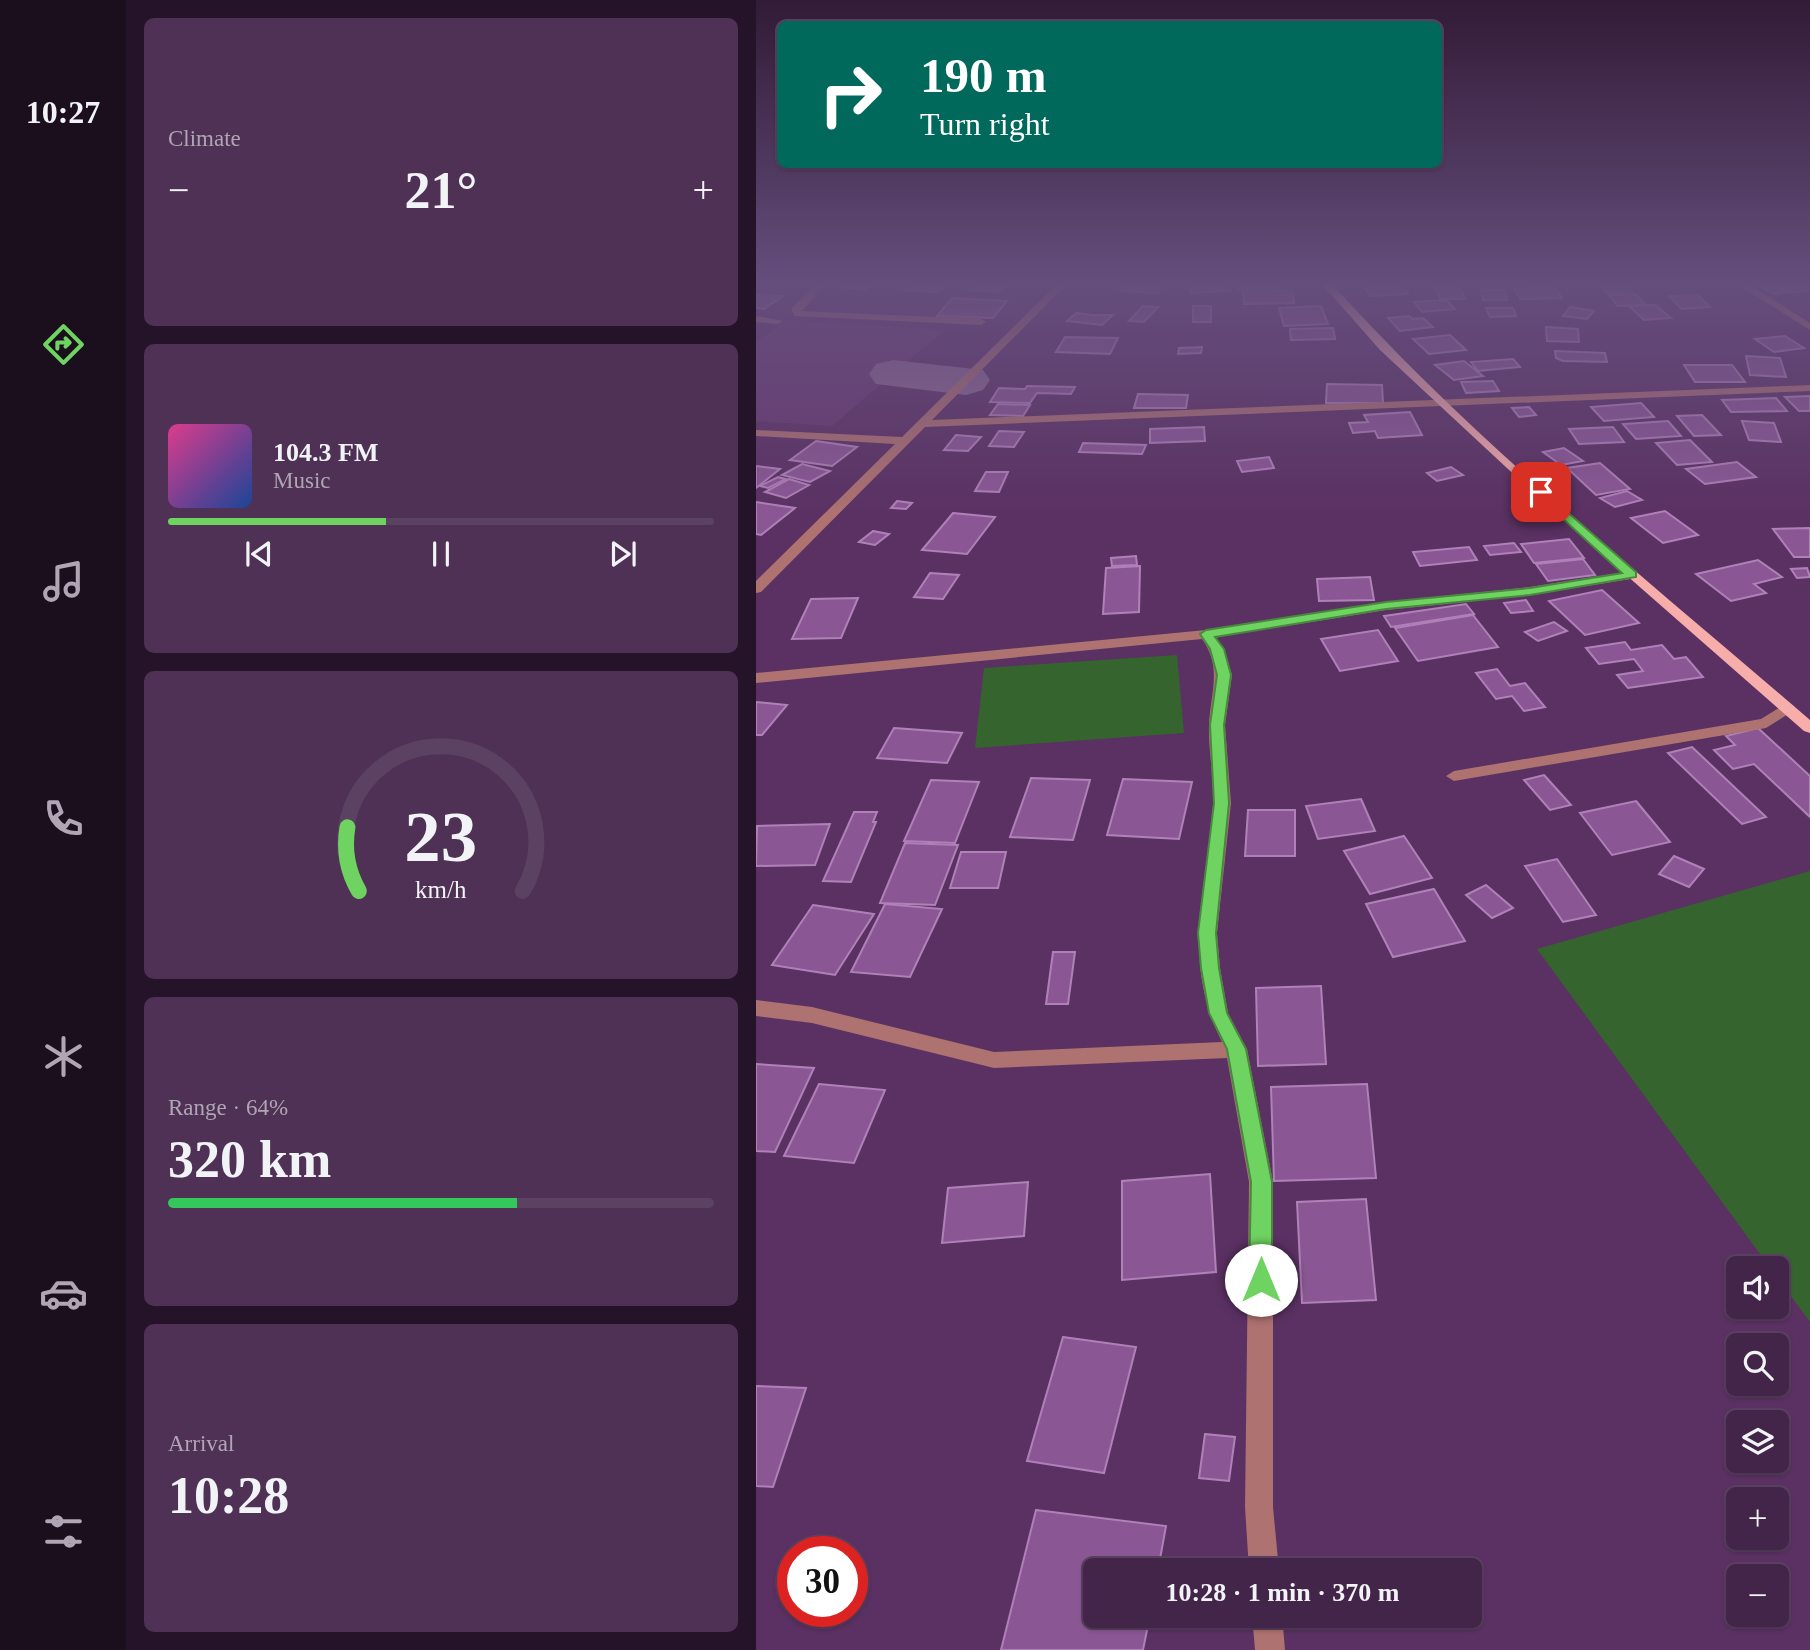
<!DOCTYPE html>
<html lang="en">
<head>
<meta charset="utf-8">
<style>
  :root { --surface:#44254a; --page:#4e3154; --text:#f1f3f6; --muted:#afa5b5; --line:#5c4262; --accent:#6ed360 }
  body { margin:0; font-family:Georgia,serif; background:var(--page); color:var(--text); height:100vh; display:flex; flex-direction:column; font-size:26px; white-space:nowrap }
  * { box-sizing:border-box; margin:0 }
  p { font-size:23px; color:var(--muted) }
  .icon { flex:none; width:38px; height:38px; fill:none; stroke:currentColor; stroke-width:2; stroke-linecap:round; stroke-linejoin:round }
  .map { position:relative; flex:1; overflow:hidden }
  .panel { display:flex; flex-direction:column; gap:18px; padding:18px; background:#251429; width:630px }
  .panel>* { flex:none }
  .banner { position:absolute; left:21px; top:21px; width:665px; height:147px; border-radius:10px; box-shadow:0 2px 5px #0004,0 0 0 2px var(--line); background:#00695c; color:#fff; overflow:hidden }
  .controls { position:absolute; left:970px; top:1256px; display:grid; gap:14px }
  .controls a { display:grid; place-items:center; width:63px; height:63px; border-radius:10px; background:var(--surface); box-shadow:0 2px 5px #0004,0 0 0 2px var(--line); font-size:35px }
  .speed { position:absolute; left:21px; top:1536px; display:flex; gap:14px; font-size:35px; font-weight:700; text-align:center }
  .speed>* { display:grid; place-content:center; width:91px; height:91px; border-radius:50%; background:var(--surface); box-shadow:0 2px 5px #0004,0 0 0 2px var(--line); line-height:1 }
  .speed .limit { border:10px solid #d22; background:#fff; color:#111 }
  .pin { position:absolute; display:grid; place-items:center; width:60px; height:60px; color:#fff; margin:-30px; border-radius:14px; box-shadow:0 4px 10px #0006 }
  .me { position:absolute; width:77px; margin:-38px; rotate:0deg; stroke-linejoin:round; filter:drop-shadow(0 0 5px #0008) }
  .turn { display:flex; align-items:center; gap:24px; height:147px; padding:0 28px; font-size:32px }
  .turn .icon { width:91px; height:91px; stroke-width:2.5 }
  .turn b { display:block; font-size:49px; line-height:60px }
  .big { font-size:52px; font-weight:600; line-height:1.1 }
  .panel .card { flex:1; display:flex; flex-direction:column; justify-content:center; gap:10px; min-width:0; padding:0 24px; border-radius:10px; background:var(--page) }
  .panel .dial { align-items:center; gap:0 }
  .dial svg { height:182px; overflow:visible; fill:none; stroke:var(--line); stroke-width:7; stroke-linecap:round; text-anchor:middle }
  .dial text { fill:var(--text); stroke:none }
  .song { display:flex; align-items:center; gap:21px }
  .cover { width:84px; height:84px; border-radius:10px; background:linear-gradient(135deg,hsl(330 70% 55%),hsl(220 70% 35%)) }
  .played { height:7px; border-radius:4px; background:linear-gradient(90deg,var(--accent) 40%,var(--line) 40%) }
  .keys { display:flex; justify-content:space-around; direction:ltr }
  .heat { display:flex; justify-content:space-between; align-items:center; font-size:38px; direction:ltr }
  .charge { height:10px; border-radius:5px; background:linear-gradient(90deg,#34c759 64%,var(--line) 0) }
  .trip { position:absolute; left:327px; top:1558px; width:399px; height:70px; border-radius:10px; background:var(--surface); box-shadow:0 2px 5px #0004,0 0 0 2px var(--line); font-weight:600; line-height:70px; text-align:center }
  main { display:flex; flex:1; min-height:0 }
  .menu { display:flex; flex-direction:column; width:126px; justify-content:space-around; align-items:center; background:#1b0f1e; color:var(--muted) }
  .menu .icon { width:49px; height:49px }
  .menu .selected { color:var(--accent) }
  .menu b { font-size:32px; color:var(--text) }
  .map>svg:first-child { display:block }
  .built { fill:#683970 }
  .green { fill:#35642e }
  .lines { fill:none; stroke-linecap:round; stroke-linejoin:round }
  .taxiway { fill:#8e6a94; fill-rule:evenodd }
  .building { fill:#8a5794; stroke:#b081b8; stroke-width:2 }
  .minor { fill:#ae7270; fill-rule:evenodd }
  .major { fill:#f7aeab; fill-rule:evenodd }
  .route { fill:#6ed360; stroke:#48893e; stroke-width:2 }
</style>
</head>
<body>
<main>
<nav class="menu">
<b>10:27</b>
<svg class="icon selected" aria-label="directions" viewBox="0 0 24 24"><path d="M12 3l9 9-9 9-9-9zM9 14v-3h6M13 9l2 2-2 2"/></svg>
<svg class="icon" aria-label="music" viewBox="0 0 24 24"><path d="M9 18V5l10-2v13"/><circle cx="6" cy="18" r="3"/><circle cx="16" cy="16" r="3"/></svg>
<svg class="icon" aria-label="phone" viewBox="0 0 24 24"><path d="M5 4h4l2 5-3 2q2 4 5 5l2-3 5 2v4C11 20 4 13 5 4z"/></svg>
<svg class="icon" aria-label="climate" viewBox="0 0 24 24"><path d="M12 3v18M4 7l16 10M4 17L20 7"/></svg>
<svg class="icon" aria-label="car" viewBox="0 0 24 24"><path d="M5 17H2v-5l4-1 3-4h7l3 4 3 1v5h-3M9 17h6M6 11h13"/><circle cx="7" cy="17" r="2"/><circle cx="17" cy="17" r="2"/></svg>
<svg class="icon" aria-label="filters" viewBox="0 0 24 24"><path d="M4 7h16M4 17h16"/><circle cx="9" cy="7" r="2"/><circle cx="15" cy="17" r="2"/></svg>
</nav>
<section class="panel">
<div class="card"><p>Climate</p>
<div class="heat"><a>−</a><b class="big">21°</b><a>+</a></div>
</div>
<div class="card">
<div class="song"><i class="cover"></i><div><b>104.3 FM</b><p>Music</p></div></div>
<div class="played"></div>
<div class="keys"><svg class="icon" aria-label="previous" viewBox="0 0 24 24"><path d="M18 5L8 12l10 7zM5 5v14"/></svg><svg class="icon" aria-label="pause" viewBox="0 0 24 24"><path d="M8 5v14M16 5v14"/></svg><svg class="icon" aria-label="next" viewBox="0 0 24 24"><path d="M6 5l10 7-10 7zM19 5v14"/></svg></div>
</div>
<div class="card dial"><svg viewBox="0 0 100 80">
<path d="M14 69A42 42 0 1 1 86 69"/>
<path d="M14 69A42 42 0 0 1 9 41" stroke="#6ed360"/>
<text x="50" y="56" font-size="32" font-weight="700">23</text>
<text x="50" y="72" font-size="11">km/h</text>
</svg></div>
<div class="card"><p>Range · 64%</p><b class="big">320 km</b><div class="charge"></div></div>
<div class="card"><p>Arrival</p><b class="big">10:28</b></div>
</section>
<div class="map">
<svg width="1054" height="1650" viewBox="0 0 1054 1650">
  <rect width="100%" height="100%" fill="#5a3162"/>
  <path class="built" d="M31 320 189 330 76 426 0 421V342Z"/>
  <g class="green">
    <path d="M421 655 428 733 219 748 228 668Z"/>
    <path d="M1054 871V1322L1020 1276V1269H1015L781 949Z"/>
  </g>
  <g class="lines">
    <path class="taxiway" d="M137 360 227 370 234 380 227 390 210 395 120 384 113 374 120 364Z"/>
  </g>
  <g class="building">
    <path d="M90 284H117L109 290 84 287Z"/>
    <path d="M156 284H191L181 292 148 290Z"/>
    <path d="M220 284H252L241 292 213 290Z"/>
    <path d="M368 284H407L401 293 364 291Z"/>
    <path d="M434 284H472L474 291 435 293Z"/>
    <path d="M481 284H524L525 287 482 289Z"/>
    <path d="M606 284H645L652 294 614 296Z"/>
    <path d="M846 284H873L877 294 850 293Z"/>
    <path d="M999 284H1016L1032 292 1018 294Z"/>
    <path d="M1017 284H1048L1054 290 1036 293Z"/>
    <path d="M679 287H704L709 299H684Z"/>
    <path d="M799 287 806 298 764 299 758 288Z"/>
    <path d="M536 290 538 303 488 304 487 291Z"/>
    <path d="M725 290H748L751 300H727Z"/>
    <path d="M0 294 27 296 8 309 0 308Z"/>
    <path d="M880 294 890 305 862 306 853 295Z"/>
    <path d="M942 295 954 307 926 309 913 296Z"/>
    <path d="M196 298 251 301 237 318 181 316Z"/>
    <path d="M690 300 699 309 666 312 658 302Z"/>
    <path d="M899 305 915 318 888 320 873 306Z"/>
    <path d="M387 306 402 307 388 322 373 321Z"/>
    <rect x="437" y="306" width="18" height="16"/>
    <path d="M565 306 572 324 528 326 523 308Z"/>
    <path d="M814 307 838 311 831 319 807 316Z"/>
    <path d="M730 308H757L760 316 734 317Z"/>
    <path d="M320 313 337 315H357L346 325 311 321Z"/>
    <path d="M653 316 657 319 667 318 677 327 644 331 632 318Z"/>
    <path d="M790 327 822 329 823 342 791 341Z"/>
    <path d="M577 328 579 339 535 340 534 329Z"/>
    <path d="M694 335 710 350 673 354 657 339Z"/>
    <path d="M1029 336 1048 348 1018 352 999 339Z"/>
    <path d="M309 337 362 338 354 354 300 352Z"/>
    <path d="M446 347 445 353 422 354 423 348Z"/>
    <path d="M799 351 849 353 851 362 807 361 800 358Z"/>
    <path d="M990 356 1024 358 1030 377 994 375Z"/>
    <path d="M757 359 764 367 722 371 715 362Z"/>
    <path d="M708 361 727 376 698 380 679 365Z"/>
    <path d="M928 365H976L989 382H939Z"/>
    <path d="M737 381 743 391 710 393 705 382Z"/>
    <path d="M571 384 626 385 627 403H570Z"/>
    <path d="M271 386 319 387 315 394 281 393 274 403 234 402 243 388 269 389Z"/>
    <path d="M382 394 432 395 430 408H378Z"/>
    <path d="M1054 396V411H1043L1029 397Z"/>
    <path d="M1020 398 1031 411 975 412 966 400Z"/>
    <path d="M885 403 898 417 848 421 835 407Z"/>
    <path d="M242 404 274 405 267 416 234 415Z"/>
    <path d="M773 407 780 415 763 417 756 408Z"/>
    <path d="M654 412 666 435 622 438 619 431 597 433 593 423 612 422 608 415Z"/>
    <path d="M946 415 965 435 938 436 921 416Z"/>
    <path d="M912 421 925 436 880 439 867 424Z"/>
    <path d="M986 421 1018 423 1025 442 993 440Z"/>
    <path d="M448 427 449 441 394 443V429Z"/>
    <path d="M857 427 868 442 823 444 813 429Z"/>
    <path d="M243 431 268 432 258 447 233 446Z"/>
    <path d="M200 435 225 437 212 451 188 450Z"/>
    <path d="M934 440 956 462 921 465 900 443Z"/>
    <path d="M60 441 101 447 76 466 34 460Z"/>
    <path d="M327 443 390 445 386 454 323 452Z"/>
    <path d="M808 448 827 461 805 465 787 452Z"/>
    <path d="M513 457 518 468 486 472 481 461Z"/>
    <path d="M981 462 1000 477 949 484 930 469Z"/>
    <path d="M844 463 874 489 840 495 811 468Z"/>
    <path d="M46 464 74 471 54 482 26 475Z"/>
    <path d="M0 466 24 469 0 488Z"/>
    <path d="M695 467 707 475 681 481 671 473Z"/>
    <path d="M230 472H252L243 492 219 491Z"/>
    <path d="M22 477 30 479 12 488 4 486Z"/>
    <path d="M33 479 53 485 30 498 9 492Z"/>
    <path d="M871 491 886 500 859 507 844 498Z"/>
    <path d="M141 501 156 503 150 509 135 508Z"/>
    <path d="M0 502 39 508 5 535 0 534Z"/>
    <path d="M909 511 942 535 907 543 875 518Z"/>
    <path d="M197 513 239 517 211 554 166 550Z"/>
    <path d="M1054 528V557H1038L1017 529Z"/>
    <path d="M117 531 133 534 119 545 103 542Z"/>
    <path d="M813 539 828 558 778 563 765 544Z"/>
    <path d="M758 543 765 552 734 555 728 546Z"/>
    <path d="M713 547 721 560 664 566 657 552Z"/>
    <path d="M380 556 381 565 356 566 355 558Z"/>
    <path d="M827 559 839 575 792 581 780 564Z"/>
    <path d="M1002 560 1026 577 998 584 1010 593 975 601 940 574Z"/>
    <path d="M384 566 383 612 347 614 350 568Z"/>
    <path d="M1051 568 1054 577 1041 578 1035 569Z"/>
    <path d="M174 573 203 575 187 599 158 597Z"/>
    <path d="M614 577 618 600 563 601 561 579Z"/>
    <path d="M846 590 883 623 829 635 793 601Z"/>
    <path d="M102 598 85 638 36 639 55 599Z"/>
    <path d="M770 600 777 611 755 613 748 603Z"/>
    <path d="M710 604 718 614 635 627 628 616Z"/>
    <path d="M717 615 742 647 662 661 639 628Z"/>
    <path d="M798 622 811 631 782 641 769 632Z"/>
    <path d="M622 630 642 661 584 671 565 639Z"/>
    <path d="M869 642 875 650 906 645 918 659 930 657 947 677 872 688 861 675 887 671 878 659 843 664 830 648Z"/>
    <path d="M741 669 754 686 769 683 789 707 768 711 756 696 740 699 720 673Z"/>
    <path d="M0 702 31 705 6 735H0Z"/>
    <path d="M138 728 206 733 191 763 121 758Z"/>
    <path d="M1002 728 1054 776V817L998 764 977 769 958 750 979 745 970 736Z"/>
    <path d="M936 747 1010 817 986 824 912 753Z"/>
    <path d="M788 775 815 805 794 810 768 780Z"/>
    <path d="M275 778 334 780 317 840 254 837Z"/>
    <path d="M367 779 436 782 423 839 351 835Z"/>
    <path d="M175 780 223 782 199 843 148 841Z"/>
    <path d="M605 799 619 831 562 839 550 806Z"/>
    <path d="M880 801 914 842 856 855 824 813Z"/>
    <path d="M492 810H539V856H489Z"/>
    <path d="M98 812H121L117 822H120L95 882 67 881Z"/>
    <path d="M74 824 59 865 0 866 1 826Z"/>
    <path d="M648 836 676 878 614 894 588 851Z"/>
    <path d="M149 843 202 845 179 905 124 903Z"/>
    <path d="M205 852H250L242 888H194Z"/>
    <path d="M918 856 948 869 933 887 903 874Z"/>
    <path d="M801 859 840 915 807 922 769 866Z"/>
    <path d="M730 885 757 908 736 918 710 895Z"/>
    <path d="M678 889 709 941 637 957 610 904Z"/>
    <path d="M129 904 186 909 154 977 95 972Z"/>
    <path d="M57 905 118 914 79 975 16 965Z"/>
    <path d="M297 952H319L312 1004H290Z"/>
    <path d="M565 986 570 1064 502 1066 500 988Z"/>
    <path d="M0 1064 58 1068 19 1152 0 1151Z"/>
    <path d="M63 1084 129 1090 98 1163 28 1156Z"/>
    <path d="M611 1084 620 1178 518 1181 515 1087Z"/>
    <path d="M454 1174 460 1272 366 1280V1181Z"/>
    <path d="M272 1182 268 1236 186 1243 192 1188Z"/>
    <path d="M610 1199 620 1300 546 1303 541 1202Z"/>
    <path d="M307 1337 380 1347 348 1473 271 1461Z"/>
    <path d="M0 1386 50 1388 17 1487 0 1486Z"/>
    <path d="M449 1434 479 1437 473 1481 443 1478Z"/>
    <path d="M280 1510 410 1526 402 1570H340V1615H394L387 1650H245Z"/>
  </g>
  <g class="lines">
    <g class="minor">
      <path d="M59 284H69L46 311 225 319 230 322 225 325 39 316 35 309Z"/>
      <path d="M301 284H311L176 420 1054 385V391L169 427 5 592 0 593V581L139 444 0 436V430L146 437Z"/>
      <path d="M981 284H992L1054 323V330Z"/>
      <path d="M0 316 27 321 22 324 0 322Z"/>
      <path d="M876 571 883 575 881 578 774 595 630 610 460 637 468 649 476 675 469 725 475 803 461 933 464 968 472 1013 491 1049 517 1182V1507L523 1570H493L489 1507 493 1182 471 1058 238 1068 56 1023 0 1016V1000L56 1007 238 1052 466 1042C425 959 450 892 457 806 459 779 452 752 453 726 454 693 467 668 446 639L0 683V673L450 630 630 602 774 587Z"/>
      <path d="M1031 703 1037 705 1039 708 1037 711 1010 728 698 781 690 776 698 771 1005 719Z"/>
      <path d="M496 1615H526L529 1650H499Z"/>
    </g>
    <path class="major" d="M566 284H576C719 443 892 580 1054 720V733L1048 731 796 510 624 350Z"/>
  </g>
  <linearGradient id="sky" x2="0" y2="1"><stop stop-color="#321b36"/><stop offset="0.55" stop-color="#654e7c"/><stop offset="1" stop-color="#654e7c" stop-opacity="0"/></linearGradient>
  <rect width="1054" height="515" fill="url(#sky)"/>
  <path class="route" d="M785 489 880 572V577L774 595 630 609 459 637 468 649 475 675 468 725 473 803 460 933 463 968 471 1013 490 1049 516 1182V1280L513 1288 505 1291 497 1288 493 1280 495 1182 471 1049 453 1013 445 968 442 933 458 803 454 725 461 675 454 649 444 634 450 630 630 602 774 588 866 573 781 495 779 492Z"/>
</svg>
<div class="controls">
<a><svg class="icon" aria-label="sound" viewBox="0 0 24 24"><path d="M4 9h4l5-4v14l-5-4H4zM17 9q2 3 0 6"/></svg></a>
<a><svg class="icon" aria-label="search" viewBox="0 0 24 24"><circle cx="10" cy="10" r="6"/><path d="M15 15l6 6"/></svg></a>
<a><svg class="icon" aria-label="layers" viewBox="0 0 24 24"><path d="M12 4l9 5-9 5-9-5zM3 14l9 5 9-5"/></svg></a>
<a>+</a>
<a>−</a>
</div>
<div class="speed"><div class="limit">30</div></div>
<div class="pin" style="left:785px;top:492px;background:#d93025"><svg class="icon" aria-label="arrive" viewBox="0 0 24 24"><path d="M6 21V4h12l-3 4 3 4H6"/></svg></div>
<svg class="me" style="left:505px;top:1280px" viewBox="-20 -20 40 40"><circle r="19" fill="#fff"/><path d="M0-13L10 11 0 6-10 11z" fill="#6ed360"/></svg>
<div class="trip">10:28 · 1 min · 370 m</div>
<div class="banner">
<div class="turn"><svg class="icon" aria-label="right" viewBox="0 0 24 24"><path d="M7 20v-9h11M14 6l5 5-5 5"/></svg><div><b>190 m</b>Turn right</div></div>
</div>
</div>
</main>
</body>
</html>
